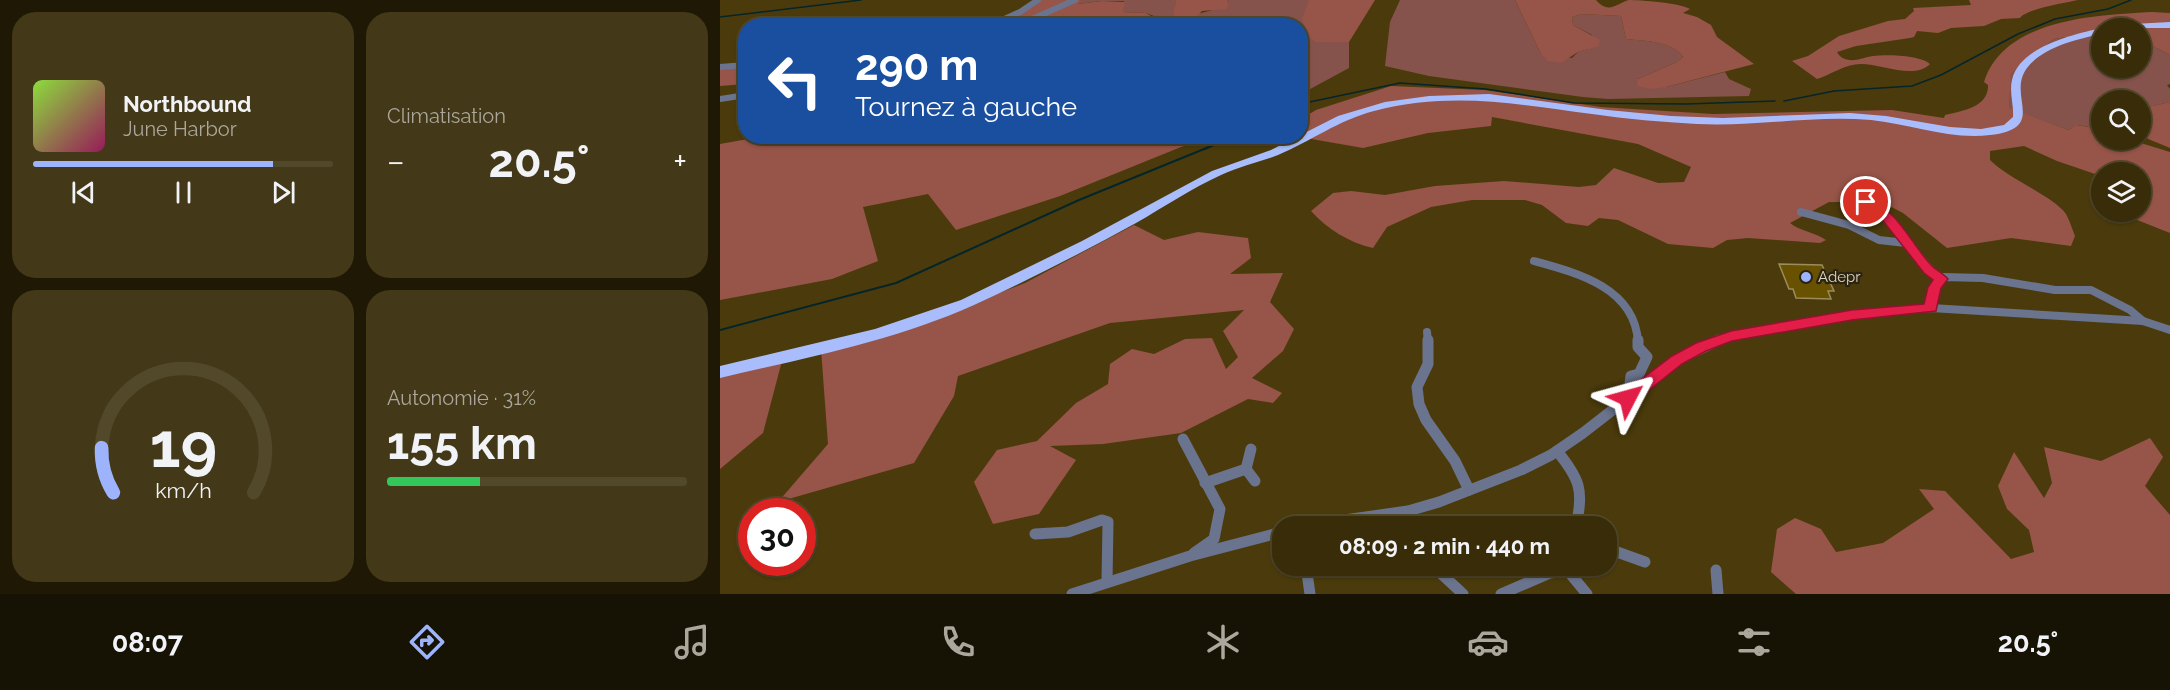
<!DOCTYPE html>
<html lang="fr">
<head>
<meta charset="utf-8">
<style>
  :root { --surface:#382c09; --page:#433817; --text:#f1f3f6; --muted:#aba79c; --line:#52482a; --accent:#9db4fd }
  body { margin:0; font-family:Raleway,sans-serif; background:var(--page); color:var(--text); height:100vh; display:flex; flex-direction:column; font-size:22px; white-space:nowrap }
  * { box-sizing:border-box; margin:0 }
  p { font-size:20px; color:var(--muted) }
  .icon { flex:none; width:33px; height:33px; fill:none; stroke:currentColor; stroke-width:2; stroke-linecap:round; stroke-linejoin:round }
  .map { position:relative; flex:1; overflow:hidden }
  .details { display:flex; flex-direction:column; gap:12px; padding:12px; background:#1f1805; width:720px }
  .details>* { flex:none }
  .hud { position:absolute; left:18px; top:18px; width:570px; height:126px; border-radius:24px; box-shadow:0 2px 4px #0004,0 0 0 2px var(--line); background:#1a4fa0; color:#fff; overflow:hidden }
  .controls { position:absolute; left:1371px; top:18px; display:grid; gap:12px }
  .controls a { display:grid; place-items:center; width:60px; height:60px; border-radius:50%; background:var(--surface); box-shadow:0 2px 4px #0004,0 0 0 2px var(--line); font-size:30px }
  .speed { position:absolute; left:18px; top:498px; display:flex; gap:12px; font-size:30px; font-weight:700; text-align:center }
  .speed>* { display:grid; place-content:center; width:78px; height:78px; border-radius:50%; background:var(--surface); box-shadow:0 2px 4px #0004,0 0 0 2px var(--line); line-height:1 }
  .speed .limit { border:9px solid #d22; background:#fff; color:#111 }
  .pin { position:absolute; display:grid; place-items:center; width:51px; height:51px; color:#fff; margin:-26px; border:3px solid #fff; border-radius:50%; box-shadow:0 2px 6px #0007 }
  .me { position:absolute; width:66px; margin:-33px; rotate:51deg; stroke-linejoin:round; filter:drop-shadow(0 0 4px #0008) }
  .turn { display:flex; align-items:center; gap:21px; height:126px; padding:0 18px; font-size:27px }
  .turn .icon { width:78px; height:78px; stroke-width:2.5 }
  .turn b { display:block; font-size:42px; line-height:51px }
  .big { font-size:45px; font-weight:700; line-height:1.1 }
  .details .tile { flex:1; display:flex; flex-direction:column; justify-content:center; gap:9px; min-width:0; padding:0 21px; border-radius:24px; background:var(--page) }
  .details .dial { align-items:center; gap:0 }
  .dial svg { height:156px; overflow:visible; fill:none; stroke:var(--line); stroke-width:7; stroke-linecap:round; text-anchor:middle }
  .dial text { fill:var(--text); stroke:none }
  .song { display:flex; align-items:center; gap:18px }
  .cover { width:72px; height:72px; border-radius:9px; background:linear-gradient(135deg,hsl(90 70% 55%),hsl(330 70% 35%)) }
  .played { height:6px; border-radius:3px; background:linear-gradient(90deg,var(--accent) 80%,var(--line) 80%) }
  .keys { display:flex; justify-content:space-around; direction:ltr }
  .heat { display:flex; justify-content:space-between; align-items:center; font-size:33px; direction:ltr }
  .charge { height:9px; border-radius:4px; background:linear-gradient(90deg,#34c759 31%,var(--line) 0) }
  .details .tiles { flex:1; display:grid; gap:12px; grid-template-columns:repeat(2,1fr) }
  .trip { position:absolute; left:552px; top:516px; width:345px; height:60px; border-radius:24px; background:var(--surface); box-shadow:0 2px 4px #0004,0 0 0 2px var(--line); font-weight:700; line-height:60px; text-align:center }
  .menu { display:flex; height:96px; justify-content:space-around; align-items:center; background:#161204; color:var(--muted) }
  .menu .icon { width:42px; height:42px }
  .menu .current { color:var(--accent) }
  .menu b { font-size:27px; color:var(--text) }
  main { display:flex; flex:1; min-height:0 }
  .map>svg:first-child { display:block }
  .green { fill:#85534b }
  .forest { fill:#975448 }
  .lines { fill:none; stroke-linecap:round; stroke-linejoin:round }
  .stream-far1 { stroke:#05252a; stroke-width:1.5 }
  .stream { stroke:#05252a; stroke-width:2 }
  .building { fill:#685200; stroke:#9c8c5e; stroke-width:1.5 }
  .minor-far2 { stroke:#6b748e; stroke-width:6 }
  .minor-far1 { stroke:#6b748e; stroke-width:8 }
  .minor { stroke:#6b748e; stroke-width:11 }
  .highway { fill:#a9bdfc; fill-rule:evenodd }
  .route { fill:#e11d48; stroke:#92132f; stroke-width:1.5 }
  .poi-dot { fill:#9db4fd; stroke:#2a2411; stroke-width:2 }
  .labels { text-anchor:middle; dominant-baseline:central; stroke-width:4.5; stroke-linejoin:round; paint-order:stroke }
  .poi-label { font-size:15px; fill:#ddd4bd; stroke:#2a2411; text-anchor:start }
</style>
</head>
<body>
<main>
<section class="details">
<div class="tiles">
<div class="tile">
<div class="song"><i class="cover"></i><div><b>Northbound</b><p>June Harbor</p></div></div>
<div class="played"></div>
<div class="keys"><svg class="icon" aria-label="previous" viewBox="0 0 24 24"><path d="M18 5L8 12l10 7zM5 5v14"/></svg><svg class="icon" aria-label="pause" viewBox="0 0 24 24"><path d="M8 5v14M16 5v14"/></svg><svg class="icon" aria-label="next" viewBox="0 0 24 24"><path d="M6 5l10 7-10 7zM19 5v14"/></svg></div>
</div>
<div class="tile"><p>Climatisation</p>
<div class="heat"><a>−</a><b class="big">20.5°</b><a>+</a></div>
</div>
<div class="tile dial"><svg viewBox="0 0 100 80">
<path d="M14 69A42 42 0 1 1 86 69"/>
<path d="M14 69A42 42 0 0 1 8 46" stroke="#9db4fd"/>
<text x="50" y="56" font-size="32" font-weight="700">19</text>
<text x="50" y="72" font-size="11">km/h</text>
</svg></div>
<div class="tile"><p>Autonomie · 31%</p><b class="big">155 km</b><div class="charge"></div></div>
</div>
</section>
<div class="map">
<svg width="1450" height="594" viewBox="0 0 1450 594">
  <rect width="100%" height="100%" fill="#4b3b0c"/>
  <g class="green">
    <path d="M362 0H456L457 4 453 10 455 19C473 14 492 12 509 4L507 0H589L596 42H629V68L581 94 580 26 432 25 436 24 434 16 426 13 402 12 404 1H382L357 4Z"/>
    <path d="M680 0H795L821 54 852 58 858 52 868 49 872 35 853 25 852 17 861 14 901 16 906 39C924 41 953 41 963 57L957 62 918 79 946 87 1005 72 1009 79 1031 89 1029 96 888 99 863 97 709 76 665 66 670 22Z"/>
    <path d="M1381 32 1382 68H1420L1421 40 1450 55V84L1447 85 1450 89V102L1421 109 1420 100H1382L1381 129 1357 125 1349 130 1289 109 1290 74 1334 39Z"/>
  </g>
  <g class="forest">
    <path d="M318 0H362L358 4 382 1 405 2 403 12 426 13 436 19V24L269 26Z"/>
    <path d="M456 0H507L509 4 507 9 482 11 476 17 454 19 453 10 456 4Z"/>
    <path d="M589 0H655L629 42H596L588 37 582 19Z"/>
    <path d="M795 0H876C889 15 897 3 909 0 920 0 961 3 970 9L963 13 977 17 991 25 997 37 1034 64 946 87 931 89 917 86 918 79 957 62 963 57C953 41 923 41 906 39L901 16 861 14 852 17 853 25 880 40 879 46 858 52 841 63 828 61 821 54Z"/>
    <path d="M1249 0H1358C1345 3 1306 9 1300 18L1281 19 1264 26 1231 28 1218 33 1197 31 1194 37 1190 38 1136 46 1117 52C1120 57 1123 59 1129 60 1137 61 1145 57 1153 56 1166 54 1201 55 1210 64 1195 80 1161 64 1141 64 1124 64 1113 74 1097 79L1072 61 1088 56 1119 36 1168 21 1185 19 1194 11 1193 8 1251 5Z"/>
    <path d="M1432 12 1450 13V55L1421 40 1420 28H1382L1381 32 1334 39 1291 74 1289 108 1349 130 1356 125 1381 129 1382 140H1411L1450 152V233L1397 212H1420V172H1382L1381 176 1337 161 1304 146 1270 151V160C1288 179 1334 196 1346 214 1350 221 1352 229 1355 236L1351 246 1291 238 1227 248 1183 213 1162 202H1109L1070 223C1080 231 1094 232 1106 240L1100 243 1028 238 1007 240 993 248 948 244 898 220 879 218 868 226 846 223 822 205 805 200H752L711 207 667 227 653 248C630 243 607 229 591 211L613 193 631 191 665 195 715 186 784 181 859 187 876 185 894 168 938 183 964 182 971 167 918 144 772 117 771 126 708 133 643 148 580 137 587 128 581 119 596 110 671 86 764 90 881 107 993 114 1172 110 1224 118 1225 115C1242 111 1269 107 1268 85L1264 82C1284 18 1378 15 1432 12Z"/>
    <path d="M25 65V84L0 86V67Z"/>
    <path d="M1450 102V148L1421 136 1420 109Z"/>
    <path d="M39 137V136L496 137 461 147 340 196 236 230 208 194 143 207 158 261 112 279 0 300V144Z"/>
    <path d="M414 225 444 240 478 232 528 238 531 258 510 274 563 273 550 302 574 329 563 351 532 378 562 393 553 403 528 399 461 433 383 444 330 446 356 460 319 514 273 524 254 482 277 450 317 441 356 403 388 384 390 364 412 349 434 354 465 339 492 338 506 369 518 357 503 331 524 310 390 323 238 376 234 396 194 463 58 502 108 444 101 349 215 317 305 283Z"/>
    <path d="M63 357 43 433 0 469V372Z"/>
    <path d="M1430 438 1443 457 1425 486 1450 515V594H1076L1051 572 1057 529 1075 518 1101 529 1116 552 1163 543 1214 509 1199 489 1225 491 1291 559 1314 552 1309 530 1287 509 1278 486 1294 452 1324 498 1332 483 1324 447 1381 461Z"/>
  </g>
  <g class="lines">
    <g class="stream-far1">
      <path d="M0 17 141 0"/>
      <path d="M1064 101 1114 91 1192 86 1221 75 1298 34 1335 19 1388 9 1411 0"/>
      <path d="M580 104 680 83 766 89 854 103 966 104 1055 101"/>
      <path d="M485 149 516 136"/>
    </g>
    <path class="stream" d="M0 330 176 283 359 200 489 147"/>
  </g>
  <path class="building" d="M1059 264 1102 265 1114 291H1108L1111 299 1076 298 1073 289H1069Z"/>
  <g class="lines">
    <g class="minor-far2">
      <path d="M269 26 300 12 318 0"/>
      <path d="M296 26 355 0"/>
      <path d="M482 26 503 19"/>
      <path d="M0 67 26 65"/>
      <path d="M0 99 26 95"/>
    </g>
    <g class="minor-far1">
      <path d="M1146 202C1176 223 1193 256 1221 279"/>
      <path d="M1081 212 1129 225 1159 240 1186 243"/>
      <path d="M814 261C858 273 915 288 918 342"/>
      <path d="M1211 308 1212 294 1223 277 1263 278 1335 290H1371L1410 310 1423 321"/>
      <path d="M707 332 708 342"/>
      <path d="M995 342 1011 336 1132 315 1211 308 1423 321 1450 330"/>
    </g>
    <g class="minor">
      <path d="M708 340V364L697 387 699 404 706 420 735 461 749 490"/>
      <path d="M908 398 911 376 919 374 927 357 918 347V340"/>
      <path d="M463 439 500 509 494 539 474 553"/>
      <path d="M837 451C860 479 864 491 856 526"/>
      <path d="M526 469 531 449"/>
      <path d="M485 483 526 469 535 481"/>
      <path d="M649 517 662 526"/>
      <path d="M582 526 688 511 719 502 801 470 831 455 863 433 957 360 999 340"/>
      <path d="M315 534 348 532 382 520 388 522 387 582"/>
      <path d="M886 548 925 562"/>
      <path d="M586 566 590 594"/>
      <path d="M713 566 743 594"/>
      <path d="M996 570 998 594"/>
      <path d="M352 594 470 556 562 532"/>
      <path d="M781 594 830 573 848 571 867 594"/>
    </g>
    <g class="highway">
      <path d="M1450 22V28H1391L1395 25Z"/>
      <path d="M1382 28V34C1357 39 1323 47 1307 68 1286 96 1329 128 1270 135 1230 140 1190 124 1151 120 1093 115 1035 127 977 124 942 122 907 119 872 114 795 104 732 91 654 111 619 120 591 141 558 155 540 162 520 166 501 175 472 188 444 207 416 223 363 252 309 280 254 305 174 341 85 358 0 378V366L155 329 241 300 362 241 492 171 551 150 618 116 665 102 709 96 769 94 888 110 951 116 1003 118 1130 113 1166 116 1230 127 1261 129 1284 125 1293 117C1294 105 1289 92 1292 80 1299 47 1354 34 1382 28Z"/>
    </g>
  </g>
  <path class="route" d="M1146 199C1177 207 1191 245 1213 267 1218 271 1224 274 1228 279L1221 288 1216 311 1132 320 1012 341 986 351 962 364 913 403H902L900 398 902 394 952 356 976 343 1011 331 1132 310 1204 304 1208 287 1213 280 1204 273 1157 213 1142 205V200Z"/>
  <circle class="poi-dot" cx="1086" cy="277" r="6"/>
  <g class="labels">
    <g class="poi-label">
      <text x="1098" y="277">Adepr</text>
    </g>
  </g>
</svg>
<div class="controls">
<a><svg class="icon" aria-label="sound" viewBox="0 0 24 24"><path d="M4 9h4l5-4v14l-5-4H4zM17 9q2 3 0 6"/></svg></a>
<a><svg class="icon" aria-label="search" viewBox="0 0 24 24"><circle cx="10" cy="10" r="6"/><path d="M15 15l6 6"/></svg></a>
<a><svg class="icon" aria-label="layers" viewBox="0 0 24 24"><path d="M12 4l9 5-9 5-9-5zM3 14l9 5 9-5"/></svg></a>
</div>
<div class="speed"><div class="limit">30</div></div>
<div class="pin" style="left:1146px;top:202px;background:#d93025"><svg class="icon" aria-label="arrive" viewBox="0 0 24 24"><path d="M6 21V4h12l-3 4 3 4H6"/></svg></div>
<svg class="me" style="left:908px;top:398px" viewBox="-20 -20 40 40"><path d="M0-17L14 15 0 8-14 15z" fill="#e11d48" stroke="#fff" stroke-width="4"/></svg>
<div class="trip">08:09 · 2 min · 440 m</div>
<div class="hud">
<div class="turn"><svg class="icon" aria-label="left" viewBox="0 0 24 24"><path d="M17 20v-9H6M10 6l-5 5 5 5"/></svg><div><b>290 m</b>Tournez à gauche</div></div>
</div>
</div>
</main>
<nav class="menu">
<b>08:07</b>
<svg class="icon current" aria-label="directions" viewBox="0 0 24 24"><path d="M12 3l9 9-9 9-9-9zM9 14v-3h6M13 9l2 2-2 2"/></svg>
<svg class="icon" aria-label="music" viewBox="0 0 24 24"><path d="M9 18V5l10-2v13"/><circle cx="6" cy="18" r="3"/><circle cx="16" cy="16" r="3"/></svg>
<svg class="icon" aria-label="phone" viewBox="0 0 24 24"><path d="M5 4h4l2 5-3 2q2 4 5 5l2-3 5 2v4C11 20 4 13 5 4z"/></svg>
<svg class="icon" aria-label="climate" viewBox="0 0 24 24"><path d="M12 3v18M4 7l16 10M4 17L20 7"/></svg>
<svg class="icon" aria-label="car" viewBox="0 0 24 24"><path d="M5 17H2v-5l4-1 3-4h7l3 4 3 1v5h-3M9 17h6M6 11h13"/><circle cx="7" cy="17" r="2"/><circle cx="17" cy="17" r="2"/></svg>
<svg class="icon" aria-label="filters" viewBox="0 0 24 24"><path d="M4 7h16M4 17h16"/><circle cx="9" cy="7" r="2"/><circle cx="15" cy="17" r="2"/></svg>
<b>20.5°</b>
</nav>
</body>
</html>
